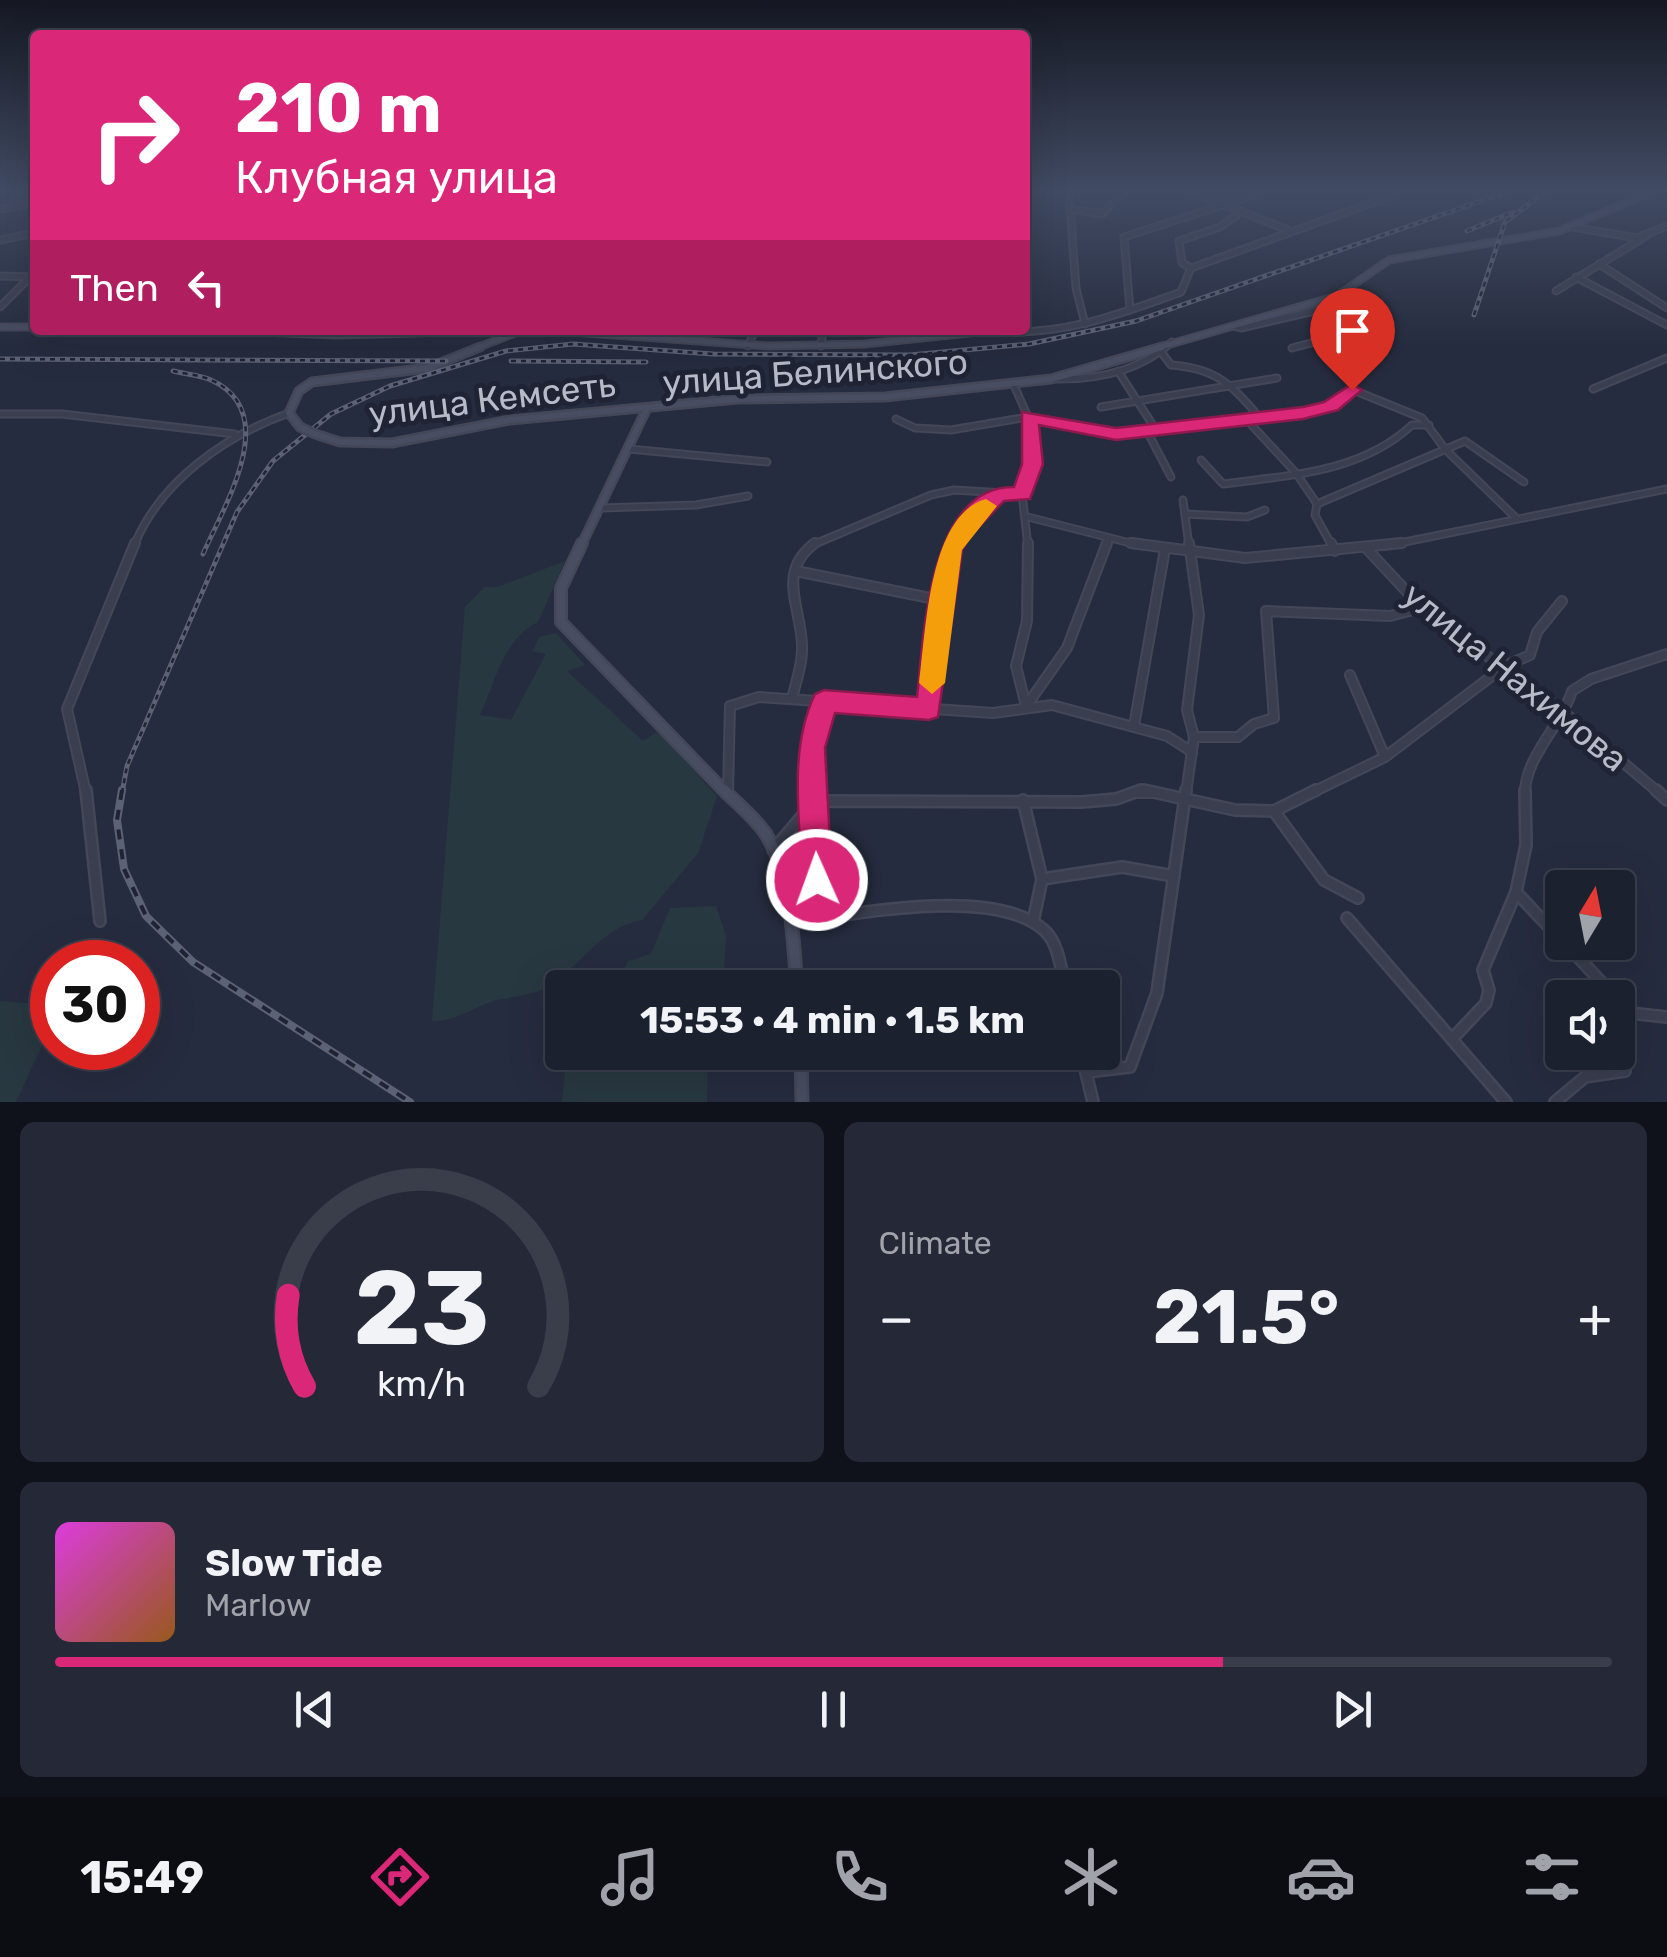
<!DOCTYPE html>
<html lang="en">
<head>
<meta charset="utf-8">
<style>
  :root { --surface:#1c212f; --page:#252937; --text:#f1f3f6; --muted:#a0a3aa; --line:#3a3e4b; --accent:#db2777 }
  body { margin:0; font-family:Rubik,sans-serif; background:var(--page); color:var(--text); height:100vh; display:flex; flex-direction:column; font-size:38px; white-space:nowrap }
  * { box-sizing:border-box; margin:0 }
  p { font-size:32px; color:var(--muted) }
  .icon { flex:none; width:55px; height:55px; fill:none; stroke:currentColor; stroke-width:2; stroke-linecap:round; stroke-linejoin:round }
  .map { position:relative; height:1102px; overflow:hidden }
  .details { display:flex; flex-direction:column; gap:20px; padding:20px; background:#0f121a; flex:1 }
  .details>* { flex:none }
  .top-card { position:absolute; left:30px; top:30px; width:1000px; height:305px; border-radius:10px; box-shadow:0 10px 40px #0002,0 0 0 2px var(--line); background:#db2777; color:#fff; overflow:hidden }
  .needle { width:65px; rotate:10deg }
  .fabs { position:absolute; left:1545px; top:870px; display:grid; gap:20px }
  .fabs a { display:grid; place-items:center; width:90px; height:90px; border-radius:10px; background:var(--surface); box-shadow:0 10px 40px #0002,0 0 0 2px var(--line); font-size:50px }
  .speed { position:absolute; left:30px; top:940px; display:flex; gap:20px; font-size:50px; font-weight:700; text-align:center }
  .speed>* { display:grid; place-content:center; width:130px; height:130px; border-radius:50%; background:var(--surface); box-shadow:0 10px 40px #0002,0 0 0 2px var(--line); line-height:1 }
  .speed .limit { border:15px solid #d22; background:#fff; color:#111 }
  .pin { position:absolute; display:grid; place-items:center; width:85px; height:85px; color:#fff; margin:-102px -42px; border-radius:50% 50% 50% 0; rotate:-45deg; box-shadow:0 0 10px #0007 }
  .pin .icon { rotate:45deg }
  .me { position:absolute; width:110px; margin:-55px; rotate:358deg; stroke-linejoin:round; filter:drop-shadow(0 0 8px #0008) }
  .turn { display:flex; align-items:center; gap:35px; height:210px; padding:0 40px; font-size:45px }
  .turn .icon { width:130px; height:130px; stroke-width:2.5 }
  .turn b { display:block; font-size:70px; line-height:85px }
  .then { display:flex; align-items:center; height:95px; padding:0 40px; background:#0003; gap:20px; font-size:38px }
  .big { font-size:75px; font-weight:700; line-height:1.1 }
  .details .card { flex:1; display:flex; flex-direction:column; justify-content:center; gap:15px; min-width:0; padding:0 35px; border-radius:15px; background:var(--page) }
  .details .dial { align-items:center; gap:0 }
  .dial svg { height:260px; overflow:visible; fill:none; stroke:var(--line); stroke-width:7; stroke-linecap:round; text-anchor:middle }
  .dial text { fill:var(--text); stroke:none }
  .song { display:flex; align-items:center; gap:30px }
  .cover { width:120px; height:120px; border-radius:15px; background:linear-gradient(135deg,hsl(300 70% 55%),hsl(30 70% 35%)) }
  .played { height:10px; border-radius:5px; background:linear-gradient(90deg,var(--accent) 75%,var(--line) 75%) }
  .keys { display:flex; justify-content:space-around; direction:ltr }
  .heat { display:flex; justify-content:space-between; align-items:center; font-size:55px; direction:ltr }
  .details .tiles { flex:1; display:grid; gap:20px; grid-template-columns:1fr 1fr }
  .card:last-child { grid-column:span 2 }
  .trip { position:absolute; left:545px; top:970px; width:575px; height:100px; border-radius:10px; background:var(--surface); box-shadow:0 10px 40px #0002,0 0 0 2px var(--line); font-weight:700; line-height:100px; text-align:center }
  .dock { display:flex; height:160px; justify-content:space-around; align-items:center; background:#0b0d13; color:var(--muted) }
  .dock .icon { width:70px; height:70px }
  .dock .selected { color:var(--accent) }
  .dock b { font-size:45px; color:var(--text) }
  .map>svg:first-child { display:block }
  .green { fill:#283840 }
  .lines { fill:none; stroke-linecap:round; stroke-linejoin:round }
  .street-far2-casing { stroke:#444758; stroke-width:9 }
  .street-far1-casing { stroke:#444758; stroke-width:12 }
  .street-casing { stroke:#444758; stroke-width:14 }
  .secondary-far3-casing { stroke:#444758; stroke-width:9 }
  .secondary-far2-casing { stroke:#444758; stroke-width:11 }
  .secondary-far1-casing { stroke:#444758; stroke-width:14 }
  .secondary-casing { stroke:#444758; stroke-width:15 }
  .street-far2 { stroke:#3a3e4f; stroke-width:5 }
  .street-far1 { stroke:#3a3e4f; stroke-width:8 }
  .street { stroke:#3a3e4f; stroke-width:9 }
  .secondary-far3 { stroke:#484d61; stroke-width:5 }
  .secondary-far2 { stroke:#484d61; stroke-width:6 }
  .secondary-far1 { stroke:#484d61; stroke-width:9 }
  .secondary { stroke:#484d61; stroke-width:10 }
  .rail-far1-casing { stroke:#5c6275; stroke-width:5 }
  .rail-casing { stroke:#5c6275; stroke-width:8 }
  .rail-far1 { stroke:#1f2334; stroke-width:2.5; stroke-dasharray:5; stroke-linecap:butt }
  .rail { stroke:#1f2334; stroke-width:4; stroke-dasharray:10; stroke-linecap:butt }
  .secondary-bridge-casing { stroke:#444758; stroke-width:11; stroke-linecap:butt }
  .secondary-bridge { stroke:#484d61; stroke-width:6 }
  .route { fill:#db2777; stroke:#8e194d; stroke-width:2.5 }
  .slow { fill:#f59e0b }
  .labels { text-anchor:middle; dominant-baseline:central; stroke-width:10; stroke-linejoin:round; paint-order:stroke }
  .street-label { font-size:35px; fill:#b7bac9; stroke:#1f2334 }
</style>
</head>
<body>
<div class="map">
<svg width="1667" height="1102" viewBox="0 0 1667 1102">
  <rect width="100%" height="100%" fill="#262c3f"/>
  <g class="green">
    <path d="M565 561 538 622C503 639 496 681 480 715L511 720 546 654 533 651 539 637 556 633 585 665 567 671 643 741 658 731 717 796 698 853 642 920C605 926 583 961 555 982 536 996 519 995 497 1000 474 1006 457 1022 432 1021L465 607 485 587H498Z"/>
    <path d="M716 906 726 936 723 987H615L628 961 651 954 670 908Z"/>
    <path d="M0 1001 52 1005V1023L16 1102H0Z"/>
    <path d="M567 1053H708L707 1102H562Z"/>
  </g>
  <g class="lines">
    <defs>
      <g id="street-far2">
        <path d="M1069 192 1076 288 1085 324"/>
        <path d="M1191 192 1288 230"/>
        <path d="M13 207 17 192"/>
        <path d="M0 209 35 203"/>
        <path d="M1070 209 1102 214 1124 192"/>
        <path d="M1573 227 1637 238 1667 226"/>
        <path d="M0 240 35 233"/>
        <path d="M1599 264 1667 308"/>
        <path d="M1191 268 1397 194"/>
        <path d="M1191 268 1182 263 1179 241 1220 227 1242 211"/>
        <path d="M0 276 35 277"/>
        <path d="M1576 277 1667 325"/>
        <path d="M1556 291 1646 236"/>
        <path d="M0 307 30 277"/>
        <path d="M1130 310 1124 237 1263 192"/>
        <path d="M1233 326 1241 328 1353 302 1342 292"/>
        <path d="M995 331C1061 337 1120 314 1181 292L1191 268"/>
        <path d="M748 346 755 330"/>
        <path d="M821 346 823 330"/>
        <path d="M1292 348 1386 323 1354 301"/>
        <path d="M1162 353 1171 365C1215 368 1232 384 1259 417"/>
        <path d="M1118 371 1156 430"/>
        <path d="M1054 379C1097 380 1140 371 1172 342"/>
        <path d="M1013 383 1028 417 1033 464 1022 494 1028 546"/>
        <path d="M1593 389 1667 358"/>
        <path d="M1101 407 1277 378"/>
        <path d="M0 414H62L235 434"/>
        <path d="M896 419 915 428 951 430 1028 417 1116 434 1303 413 1331 406 1353 390 1422 418 1445 449 1516 518"/>
        <path d="M1247 420 1296 473 1317 504 1315 515 1332 546"/>
        <path d="M1147 431 1171 477"/>
        <path d="M629 449 767 462"/>
        <path d="M1201 460 1223 484C1290 475 1360 473 1412 425H1429"/>
        <path d="M1183 500 1189 546"/>
        <path d="M1317 504 1465 441 1524 482"/>
        <path d="M600 508 696 505 748 496"/>
        <path d="M1185 514 1247 517 1265 510"/>
        <path d="M1028 517 1142 546"/>
        <path d="M134 546C160 481 225 436 289 413"/>
        <path d="M810 546 931 495 954 490 1022 494"/>
        <path d="M954 546 968 523 998 495"/>
        <path d="M1107 546 1109 538"/>
        <path d="M1385 546 1667 489"/>
      </g>
      <g id="street-far1">
        <path d="M1131 543 1245 558 1402 543"/>
        <path d="M1331 543 1335 551"/>
        <path d="M1367 549 1422 608 1565 713 1659 793"/>
        <path d="M796 571 940 600"/>
        <path d="M1350 675 1385 757"/>
        <path d="M792 699C796 681 803 663 802 645 801 607 776 572 815 543"/>
        <path d="M1027 705 1067 648 1107 543"/>
        <path d="M1026 706 1016 666 1027 621 1028 543"/>
        <path d="M929 709 940 594 955 543"/>
        <path d="M1134 726 1165 549"/>
        <path d="M1194 737H1238L1254 724 1274 718 1266 611 1390 616 1421 608"/>
        <path d="M728 792 730 706 759 697 993 713 1052 705 1167 736 1192 752"/>
        <path d="M86 793 67 709 135 543"/>
        <path d="M814 793 812 748 824 702"/>
        <path d="M1134 793H1155"/>
        <path d="M1186 793 1194 737 1187 710 1199 615 1189 543"/>
        <path d="M1311 793 1385 757 1505 666 1530 655 1537 632 1562 601"/>
        <path d="M1525 793C1525 757 1561 726 1572 691L1591 679 1667 654"/>
      </g>
      <g id="street">
        <path d="M86 790 100 921"/>
        <path d="M813 790 818 920"/>
        <path d="M1144 790 1235 810 1274 811 1316 790"/>
        <path d="M1656 790 1667 800"/>
        <path d="M1023 800 1042 879 1033 922"/>
        <path d="M1274 811 1324 880 1358 898"/>
        <path d="M773 850 815 801 1082 802 1116 799 1141 790"/>
        <path d="M1042 879 1122 867 1174 876"/>
        <path d="M1516 892 1562 941"/>
        <path d="M1347 918 1506 1102"/>
        <path d="M792 922C855 915 993 885 1044 930 1059 943 1061 970 1065 988"/>
        <path d="M1564 942 1616 998"/>
        <path d="M1618 999 1630 1013 1667 1017"/>
        <path d="M1454 1037 1486 1003 1489 990 1483 970 1516 892 1526 845 1525 790"/>
        <path d="M1081 1052 1093 1102"/>
        <path d="M1086 1072 1130 1067 1157 993 1186 790"/>
        <path d="M1555 1102 1585 1077 1625 1071 1623 1027 1630 1013"/>
      </g>
      <g id="secondary-far3">
        <path d="M0 327H35"/>
        <path d="M206 330 337 335 525 330"/>
        <path d="M545 330 767 346 865 344 997 330"/>
        <path d="M474 349 515 333"/>
        <path d="M1153 349 1337 296 1389 260 1559 231 1652 192"/>
      </g>
      <g id="secondary-far2">
        <path d="M300 427 289 413 299 391 312 382 428 368 480 347"/>
        <path d="M315 434 340 442 392 443 510 420 738 399 885 397 1051 379 1162 347"/>
        <path d="M581 546 647 408"/>
      </g>
      <path id="secondary-far1" d="M582 543 561 588V622L726 793"/>
      <g id="secondary">
        <path d="M724 790C737 804 757 819 767 836 792 878 793 940 797 988"/>
        <path d="M801 1052 802 1102"/>
      </g>
    </defs>
    <use href="#street-far2" class="street-far2-casing"/>
    <use href="#street-far1" class="street-far1-casing"/>
    <use href="#street" class="street-casing"/>
    <use href="#secondary-far3" class="secondary-far3-casing"/>
    <use href="#secondary-far2" class="secondary-far2-casing"/>
    <use href="#secondary-far1" class="secondary-far1-casing"/>
    <use href="#secondary" class="secondary-casing"/>
    <use href="#street-far2" class="street-far2"/>
    <use href="#street-far1" class="street-far1"/>
    <use href="#street" class="street"/>
    <use href="#secondary-far3" class="secondary-far3"/>
    <use href="#secondary-far2" class="secondary-far2"/>
    <use href="#secondary-far1" class="secondary-far1"/>
    <use href="#secondary" class="secondary"/>
    <defs>
      <g id="rail-far1">
        <path d="M1467 231 1513 212"/>
        <path d="M1474 315 1505 222 1545 192"/>
        <path d="M0 359 446 361"/>
        <path d="M511 361 646 362"/>
        <path d="M173 371C185 374 200 375 211 380 283 412 224 506 203 554"/>
        <path d="M122 793 127 766 237 512 273 461 331 414 390 386 506 351 573 344 713 354 910 355 1029 344 1136 321 1507 192"/>
      </g>
      <path id="rail" d="M122 790 117 820 124 869 146 916 193 962 410 1102"/>
    </defs>
    <use href="#rail-far1" class="rail-far1-casing"/>
    <use href="#rail" class="rail-casing"/>
    <use href="#rail-far1" class="rail-far1"/>
    <use href="#rail" class="rail"/>
    <defs>
      <path id="secondary-bridge" d="M300 427 315 434"/>
    </defs>
    <use href="#secondary-bridge" class="secondary-bridge-casing"/>
    <use href="#secondary-bridge" class="secondary-bridge"/>
  </g>
  <linearGradient id="sky" x2="0" y2="1"><stop stop-color="#151823"/><stop offset="0.55" stop-color="#414b63"/><stop offset="1" stop-color="#414b63" stop-opacity="0"/></linearGradient>
  <rect width="1667" height="346" fill="url(#sky)"/>
  <path class="route" d="M1352 384 1362 390 1338 410 1303 419 1116 440 1039 425 1043 464 1030 499 1004 501 970 536 962 550 938 717 929 720 835 713 825 748 832 880 828 891 817 895 806 891 802 880C800 819 788 750 815 694L824 690 917 697C924 636 928 486 1014 487L1022 464V412L1116 428 1303 407 1324 402Z"/>
  <path class="slow" d="M986 499 997 506 962 550 945 683 932 694 919 683C926 634 928 515 986 499Z"/>
  <g class="labels">
    <g class="street-label">
      <text transform="translate(815 372) rotate(-4)">улица Белинского</text>
      <text transform="translate(492 399) rotate(-7)">улица Кемсеть</text>
      <text transform="translate(1515 677) rotate(39)">улица Нахимова</text>
    </g>
  </g>
</svg>
<div class="fabs">
<a><svg class="needle" viewBox="-14 -14 28 28"><path d="M0-13l5 13h-10z" fill="#e53935"/><path d="M0 13l5-13h-10z" fill="#a0a3aa"/></svg></a>
<a><svg class="icon" aria-label="sound" viewBox="0 0 24 24"><path d="M4 9h4l5-4v14l-5-4H4zM17 9q2 3 0 6"/></svg></a>
</div>
<div class="speed"><div class="limit">30</div></div>
<div class="pin" style="left:1352px;top:390px;background:#d93025"><svg class="icon" aria-label="arrive" viewBox="0 0 24 24"><path d="M6 21V4h12l-3 4 3 4H6"/></svg></div>
<svg class="me" style="left:817px;top:880px" viewBox="-20 -20 40 40"><circle r="17" fill="#db2777" stroke="#fff" stroke-width="3"/><path d="M0-11L8 9 0 5-8 9z" fill="#fff"/></svg>
<div class="trip">15:53 · 4 min · 1.5 km</div>
<div class="top-card">
<div class="turn"><svg class="icon" aria-label="right" viewBox="0 0 24 24"><path d="M7 20v-9h11M14 6l5 5-5 5"/></svg><div><b>210 m</b>Клубная улица</div></div>
<div class="then">Then<svg class="icon" aria-label="left" viewBox="0 0 24 24"><path d="M17 20v-9H6M10 6l-5 5 5 5"/></svg></div>
</div>
</div>
<section class="details">
<div class="tiles">
<div class="card dial"><svg viewBox="0 0 100 80">
<path d="M14 69A42 42 0 1 1 86 69"/>
<path d="M14 69A42 42 0 0 1 9 41" stroke="#db2777"/>
<text x="50" y="56" font-size="32" font-weight="700">23</text>
<text x="50" y="72" font-size="11">km/h</text>
</svg></div>
<div class="card"><p>Climate</p>
<div class="heat"><a>−</a><b class="big">21.5°</b><a>+</a></div>
</div>
<div class="card">
<div class="song"><i class="cover"></i><div><b>Slow Tide</b><p>Marlow</p></div></div>
<div class="played"></div>
<div class="keys"><svg class="icon" aria-label="previous" viewBox="0 0 24 24"><path d="M18 5L8 12l10 7zM5 5v14"/></svg><svg class="icon" aria-label="pause" viewBox="0 0 24 24"><path d="M8 5v14M16 5v14"/></svg><svg class="icon" aria-label="next" viewBox="0 0 24 24"><path d="M6 5l10 7-10 7zM19 5v14"/></svg></div>
</div>
</div>
</section>
<nav class="dock">
<b>15:49</b>
<svg class="icon selected" aria-label="directions" viewBox="0 0 24 24"><path d="M12 3l9 9-9 9-9-9zM9 14v-3h6M13 9l2 2-2 2"/></svg>
<svg class="icon" aria-label="music" viewBox="0 0 24 24"><path d="M9 18V5l10-2v13"/><circle cx="6" cy="18" r="3"/><circle cx="16" cy="16" r="3"/></svg>
<svg class="icon" aria-label="phone" viewBox="0 0 24 24"><path d="M5 4h4l2 5-3 2q2 4 5 5l2-3 5 2v4C11 20 4 13 5 4z"/></svg>
<svg class="icon" aria-label="climate" viewBox="0 0 24 24"><path d="M12 3v18M4 7l16 10M4 17L20 7"/></svg>
<svg class="icon" aria-label="car" viewBox="0 0 24 24"><path d="M5 17H2v-5l4-1 3-4h7l3 4 3 1v5h-3M9 17h6M6 11h13"/><circle cx="7" cy="17" r="2"/><circle cx="17" cy="17" r="2"/></svg>
<svg class="icon" aria-label="filters" viewBox="0 0 24 24"><path d="M4 7h16M4 17h16"/><circle cx="9" cy="7" r="2"/><circle cx="15" cy="17" r="2"/></svg>
</nav>
</body>
</html>
